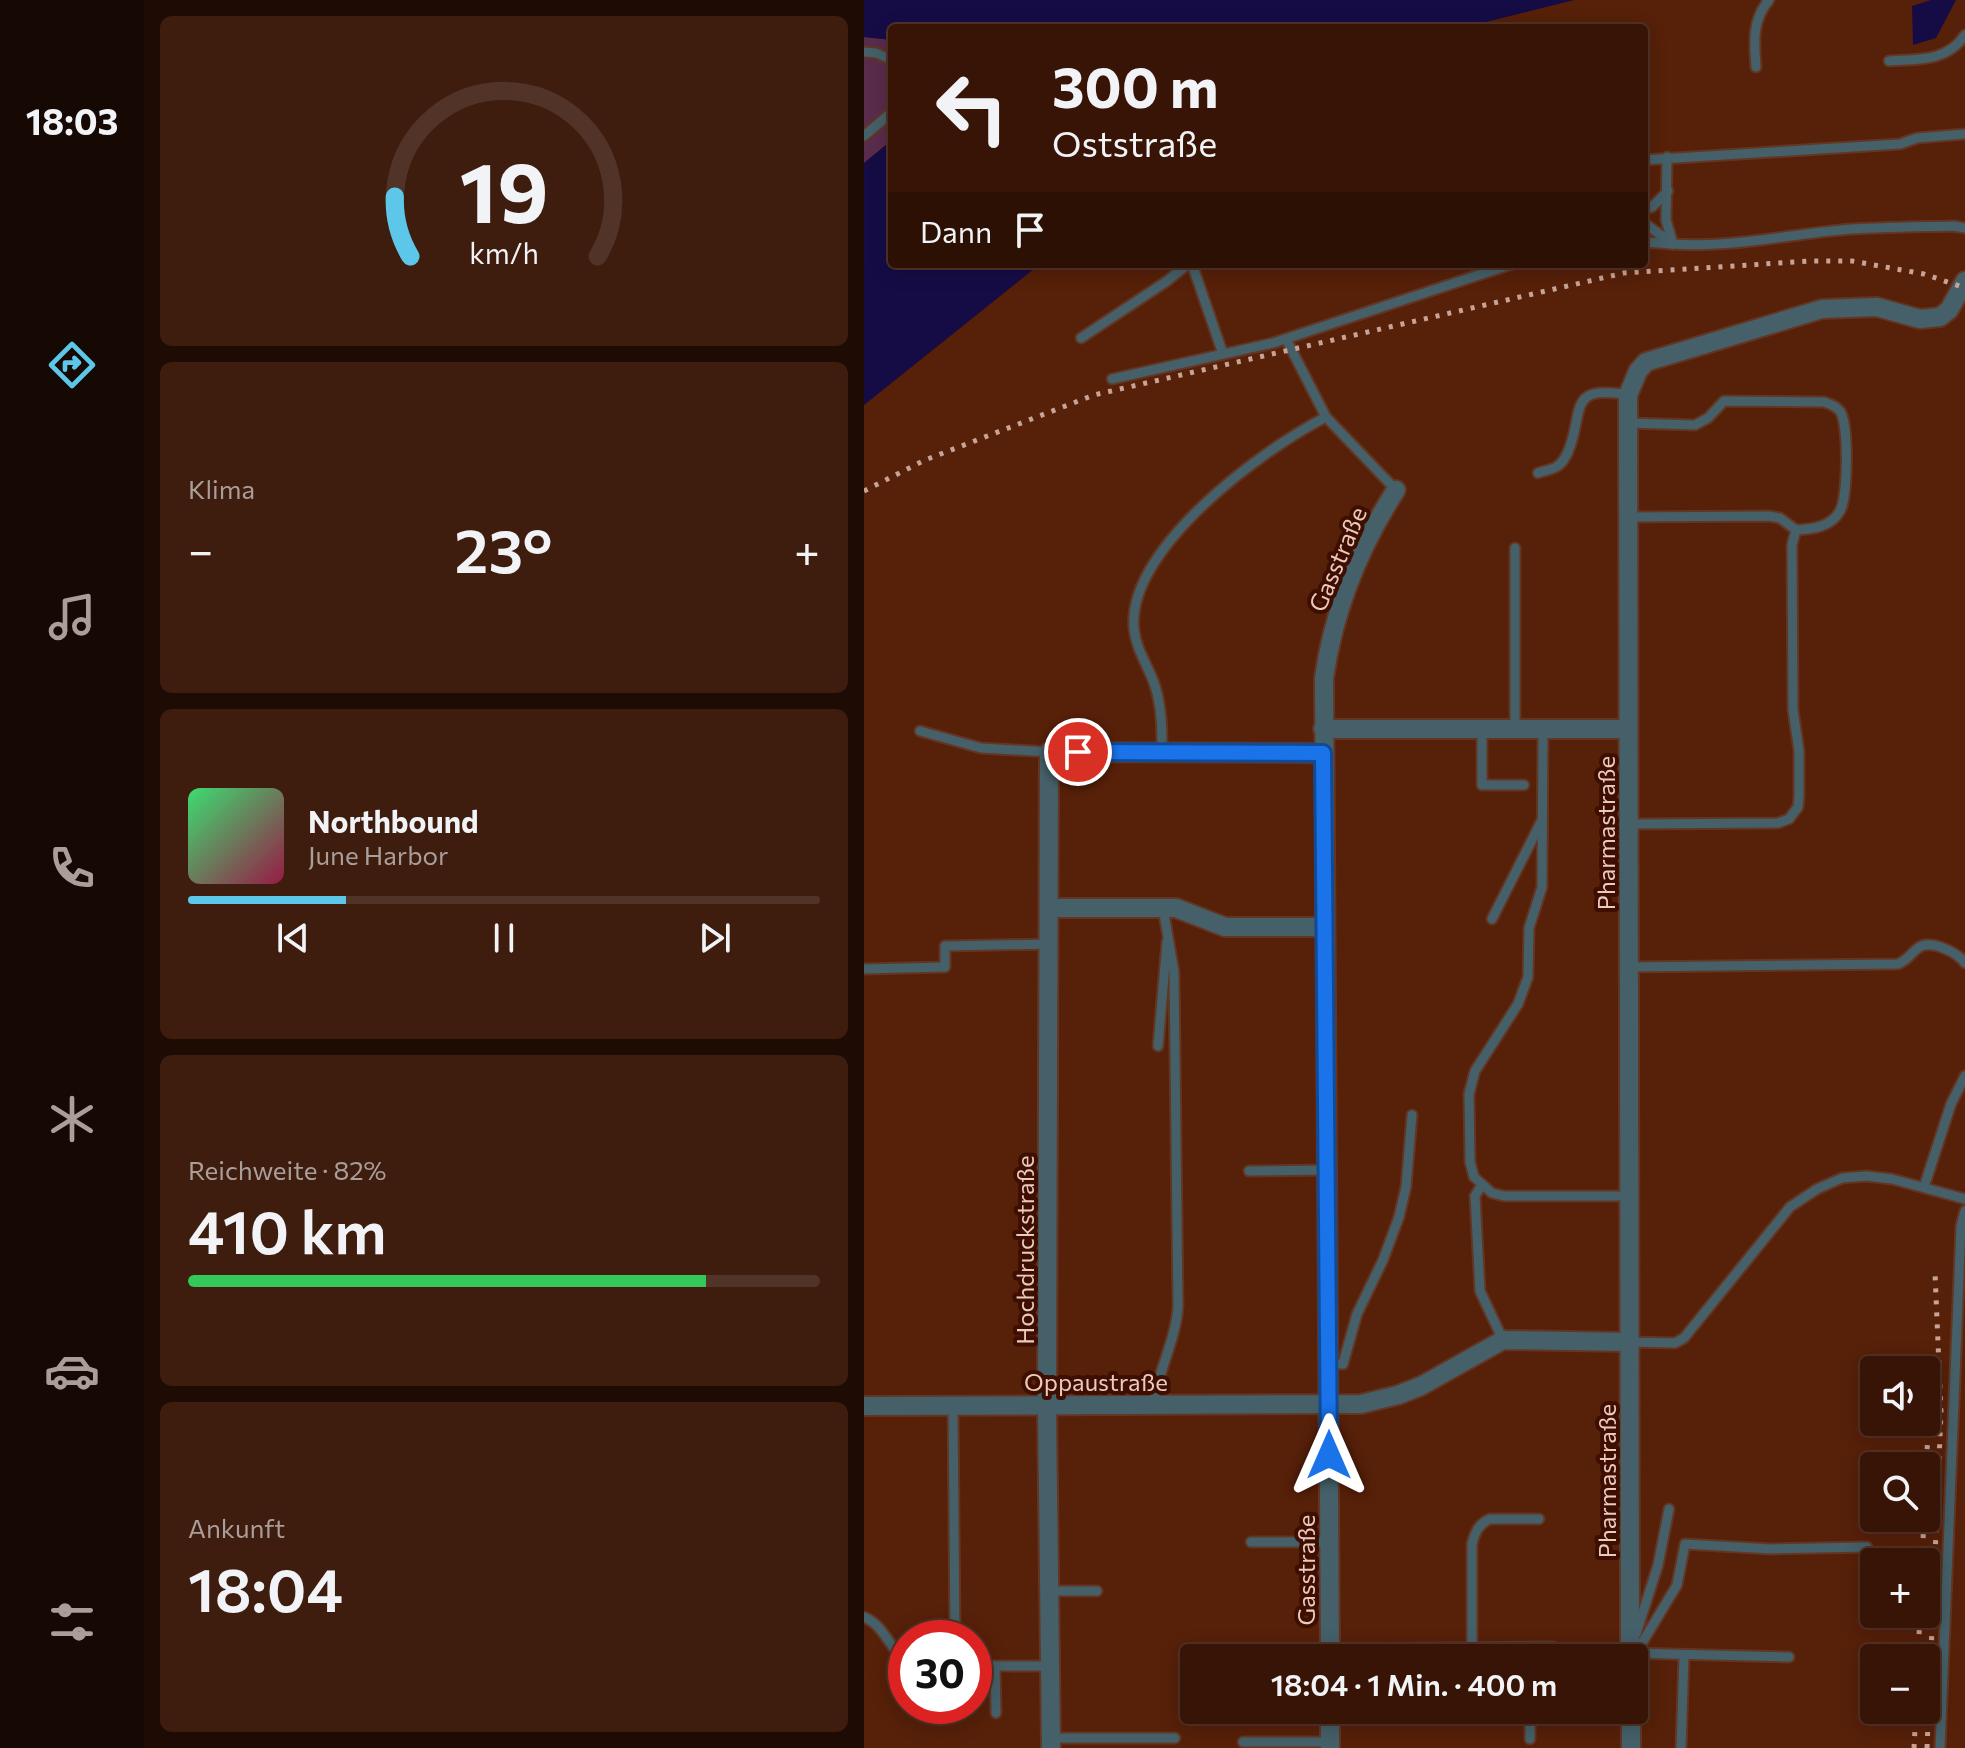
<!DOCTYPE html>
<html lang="de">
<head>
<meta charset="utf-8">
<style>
  :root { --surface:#371405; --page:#3e1d0f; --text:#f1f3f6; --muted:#aa9e9a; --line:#513327; --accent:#5cc7e8 }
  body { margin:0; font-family:Commissioner,sans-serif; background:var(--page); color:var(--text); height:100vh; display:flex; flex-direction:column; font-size:30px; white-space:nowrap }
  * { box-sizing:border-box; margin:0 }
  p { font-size:26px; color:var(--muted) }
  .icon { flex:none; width:44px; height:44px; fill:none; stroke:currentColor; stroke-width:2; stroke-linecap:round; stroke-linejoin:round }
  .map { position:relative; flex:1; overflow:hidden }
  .side { display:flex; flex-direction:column; gap:16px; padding:16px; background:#1e0b03; width:720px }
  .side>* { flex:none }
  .top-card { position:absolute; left:24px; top:24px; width:760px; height:244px; border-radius:8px; box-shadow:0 4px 20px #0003,0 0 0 2px var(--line); background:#371405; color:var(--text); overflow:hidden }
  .tools { position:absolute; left:996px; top:1356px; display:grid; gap:16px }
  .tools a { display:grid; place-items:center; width:80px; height:80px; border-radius:8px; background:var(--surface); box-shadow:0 4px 20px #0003,0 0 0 2px var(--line); font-size:40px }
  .speed { position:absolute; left:24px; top:1620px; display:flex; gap:16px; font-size:40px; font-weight:700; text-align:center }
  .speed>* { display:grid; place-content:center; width:104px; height:104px; border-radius:50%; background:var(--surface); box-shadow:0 4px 20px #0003,0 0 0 2px var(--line); line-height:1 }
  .speed .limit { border:12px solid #d22; background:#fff; color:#111 }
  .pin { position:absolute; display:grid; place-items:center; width:68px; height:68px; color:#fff; margin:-34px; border:4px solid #fff; border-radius:50%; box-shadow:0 2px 8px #0007 }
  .me { position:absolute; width:88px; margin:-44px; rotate:0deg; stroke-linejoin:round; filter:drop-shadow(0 0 6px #0008) }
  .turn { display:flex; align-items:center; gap:28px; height:168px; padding:0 32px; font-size:36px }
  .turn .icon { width:104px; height:104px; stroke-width:2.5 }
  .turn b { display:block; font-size:56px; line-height:68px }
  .then { display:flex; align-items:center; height:76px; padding:0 32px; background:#0003; gap:16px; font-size:30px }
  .big { font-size:60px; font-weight:600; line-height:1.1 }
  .side .card { flex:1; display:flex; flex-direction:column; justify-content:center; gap:12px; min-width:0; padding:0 28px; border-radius:12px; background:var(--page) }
  .side .dial { align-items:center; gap:0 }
  .dial svg { height:208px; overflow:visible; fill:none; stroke:var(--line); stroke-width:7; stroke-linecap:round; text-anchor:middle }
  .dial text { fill:var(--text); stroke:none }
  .song { display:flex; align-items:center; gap:24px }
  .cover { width:96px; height:96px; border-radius:12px; background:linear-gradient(135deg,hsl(140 70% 55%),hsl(340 70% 35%)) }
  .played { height:8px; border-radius:4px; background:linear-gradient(90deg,var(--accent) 25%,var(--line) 25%) }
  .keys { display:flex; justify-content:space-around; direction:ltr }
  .heat { display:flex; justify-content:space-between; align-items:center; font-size:44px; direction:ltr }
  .charge { height:12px; border-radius:6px; background:linear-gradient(90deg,#34c759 82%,var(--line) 0) }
  .trip { position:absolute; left:316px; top:1644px; width:468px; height:80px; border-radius:8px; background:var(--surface); box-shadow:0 4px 20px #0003,0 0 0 2px var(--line); font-weight:600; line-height:80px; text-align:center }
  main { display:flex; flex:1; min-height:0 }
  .menu { display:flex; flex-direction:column; width:144px; justify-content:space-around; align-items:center; background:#160802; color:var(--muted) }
  .menu .icon { width:56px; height:56px }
  .menu .selected { color:var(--accent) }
  .menu b { font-size:36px; color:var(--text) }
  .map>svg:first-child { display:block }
  .built { fill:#572009; fill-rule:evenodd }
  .green { fill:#5a2c4b }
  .water { fill:#150c46 }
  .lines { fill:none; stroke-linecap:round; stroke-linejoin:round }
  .lane-casing { stroke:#633624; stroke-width:13 }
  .street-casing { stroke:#633624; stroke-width:22 }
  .lane { stroke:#456069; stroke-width:9 }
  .street { stroke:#456069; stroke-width:18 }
  .rail { stroke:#c7a497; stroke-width:5; stroke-dasharray:4 8; stroke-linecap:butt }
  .route-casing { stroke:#114b97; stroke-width:20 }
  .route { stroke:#1a73e8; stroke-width:14 }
  .labels { text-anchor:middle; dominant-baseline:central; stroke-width:8; stroke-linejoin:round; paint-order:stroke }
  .street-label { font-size:24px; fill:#eacabf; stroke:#3e0f00 }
</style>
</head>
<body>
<main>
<nav class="menu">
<b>18:03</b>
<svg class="icon selected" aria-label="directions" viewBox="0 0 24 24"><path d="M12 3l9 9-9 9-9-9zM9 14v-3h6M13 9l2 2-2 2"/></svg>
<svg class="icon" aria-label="music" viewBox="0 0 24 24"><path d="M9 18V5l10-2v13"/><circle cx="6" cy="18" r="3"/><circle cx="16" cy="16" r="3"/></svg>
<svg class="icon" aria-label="phone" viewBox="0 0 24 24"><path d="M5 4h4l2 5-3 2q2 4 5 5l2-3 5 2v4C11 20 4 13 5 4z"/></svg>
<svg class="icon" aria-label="climate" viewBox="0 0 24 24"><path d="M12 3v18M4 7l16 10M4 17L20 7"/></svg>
<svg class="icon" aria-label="car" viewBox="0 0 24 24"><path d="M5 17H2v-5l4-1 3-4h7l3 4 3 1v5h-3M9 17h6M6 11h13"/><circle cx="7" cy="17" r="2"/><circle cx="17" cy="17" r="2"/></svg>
<svg class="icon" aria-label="filters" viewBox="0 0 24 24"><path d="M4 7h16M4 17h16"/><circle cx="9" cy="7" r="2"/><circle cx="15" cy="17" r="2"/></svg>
</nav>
<section class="side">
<div class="card dial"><svg viewBox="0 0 100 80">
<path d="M14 69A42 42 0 1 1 86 69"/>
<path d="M14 69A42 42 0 0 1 8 46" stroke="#5cc7e8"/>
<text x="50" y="56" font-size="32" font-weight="700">19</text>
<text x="50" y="72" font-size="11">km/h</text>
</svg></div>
<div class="card"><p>Klima</p>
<div class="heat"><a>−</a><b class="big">23°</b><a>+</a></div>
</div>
<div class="card">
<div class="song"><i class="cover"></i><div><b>Northbound</b><p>June Harbor</p></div></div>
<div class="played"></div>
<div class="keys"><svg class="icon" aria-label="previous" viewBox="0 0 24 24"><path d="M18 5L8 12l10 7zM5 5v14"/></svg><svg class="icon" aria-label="pause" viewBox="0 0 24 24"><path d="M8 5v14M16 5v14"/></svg><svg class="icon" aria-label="next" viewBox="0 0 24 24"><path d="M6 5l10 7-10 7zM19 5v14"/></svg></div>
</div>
<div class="card"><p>Reichweite · 82%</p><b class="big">410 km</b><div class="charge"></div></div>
<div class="card"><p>Ankunft</p><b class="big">18:04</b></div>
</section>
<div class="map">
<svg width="1101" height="1748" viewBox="0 0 1101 1748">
  <rect width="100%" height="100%" fill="#491a07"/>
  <path class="built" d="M710 0H1101V1748H0V405L176 264H780V28H599ZM1010 1370H1062V1422H1010ZM1010 1466H1062V1518H1010ZM1010 1562H1062V1614H1010ZM42 1638H110V1706H42ZM330 1658H770V1710H330ZM1010 1658H1062V1710H1010Z"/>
  <path class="green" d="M0 37 28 40V140L0 163Z"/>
  <g class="water">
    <path d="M0 0H710L598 28H28V40L0 37Z"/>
    <path d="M1067 0H1092L1072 38 1049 45 1048 6Z"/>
    <path d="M28 140V264H176L0 405V163Z"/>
  </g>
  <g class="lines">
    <defs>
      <g id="lane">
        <path d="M0 52 12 53 28 60"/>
        <path d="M1025 61C1054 59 1083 62 1101 35"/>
        <path d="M892 67C890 42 888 20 905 0"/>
        <path d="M0 136 28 112"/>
        <path d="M803 157 802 220 809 244C865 248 922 235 977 230 1015 227 1052 227 1090 226L1101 228"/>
        <path d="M780 160 1036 144 1053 138 1101 134"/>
        <path d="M780 209 788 207 804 191"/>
        <path d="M780 223 809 244"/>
        <path d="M780 242 808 244"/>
        <path d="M328 264 359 354"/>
        <path d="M217 338 303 281 324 264"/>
        <path d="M422 339 462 417 532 490"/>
        <path d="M248 379 409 343 648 264"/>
        <path d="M674 473C679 471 687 470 692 467 698 464 701 458 704 452 721 411 702 384 764 395"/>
        <path d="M764 517 905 516 916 518 932 530C949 529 967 527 976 511 984 497 985 424 976 411 972 406 966 404 960 402L860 401 844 418 831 425 764 423"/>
        <path d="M651 548V729"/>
        <path d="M618 729V785H660"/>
        <path d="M679 729 678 887 665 928 664 977 654 1004 611 1071 605 1094 606 1162 610 1177 628 1193 640 1196H766"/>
        <path d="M56 731 117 748 185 752"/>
        <path d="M298 753C298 730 298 708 291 686 285 667 272 650 270 629 262 549 399 449 462 417"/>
        <path d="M765 824 914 823 925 819 934 807 935 797V751L929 710 928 545 932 530"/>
        <path d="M628 919 677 822"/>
        <path d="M765 967 1034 964C1044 960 1046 954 1054 948 1066 939 1093 952 1101 963"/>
        <path d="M0 969 81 967V946L185 944"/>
        <path d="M294 1046 303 942"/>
        <path d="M385 1171 463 1170"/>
        <path d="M617 1186 611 1196 616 1291 639 1340"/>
        <path d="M1060 1187 1087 1104 1101 1076"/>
        <path d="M765 1342 811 1343 820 1338 926 1207 953 1189 978 1178 1002 1176 1028 1179 1101 1199"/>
        <path d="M465 1364H479L493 1314 519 1260 535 1217 542 1187 548 1115"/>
        <path d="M289 1405C294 1371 312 1340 314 1306L310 972 299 908"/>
        <path d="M89 1406 91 1638"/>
        <path d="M387 1542H465"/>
        <path d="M185 1591H233"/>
        <path d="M0 1617C20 1625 26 1649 42 1662"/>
        <path d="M772 1634 794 1565 805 1509"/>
        <path d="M608 1648V1544C611 1533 614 1524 626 1519H675"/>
        <path d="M466 1649 689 1647"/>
        <path d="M766 1653 778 1643 813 1585 821 1544 907 1549 1003 1547"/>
        <path d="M766 1653 925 1657"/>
        <path d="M110 1666H185"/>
        <path d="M131 1666 132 1713"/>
        <path d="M666 1710V1739"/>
        <path d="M186 1738H311"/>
        <path d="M379 1742H466"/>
        <path d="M817 1748 820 1655"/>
        <path d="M1076 1748 1097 1226 1101 1211"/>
      </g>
      <g id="street">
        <path d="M459 729H764"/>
        <path d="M185 908H312L361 927H461"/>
        <path d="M0 1406 497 1404 534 1395 557 1386 639 1340 765 1342"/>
        <path d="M466 1658 460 678C470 609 494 549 532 490"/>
        <path d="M766 1658 764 395 774 371 782 362 958 309 1013 307 1056 319 1076 317 1085 310 1101 281"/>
        <path d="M466 1710V1748"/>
        <path d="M767 1710V1748"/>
        <path d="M187 1748 183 1406 185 752 459 753"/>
      </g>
    </defs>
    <use href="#lane" class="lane-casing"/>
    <use href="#street" class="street-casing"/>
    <use href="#lane" class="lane"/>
    <use href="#street" class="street"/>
    <g class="rail">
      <path d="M0 491 61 460 230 395 760 273 947 261H988L1060 274 1101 288"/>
      <path d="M1062 1473 1066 1389"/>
      <path d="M1058 1562 1060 1518"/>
      <path d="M1054 1658 1056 1614"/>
      <path d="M1050 1748 1052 1710"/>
      <path d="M1063 1748 1077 1412 1071 1273"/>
    </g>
  </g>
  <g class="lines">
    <defs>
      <path id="route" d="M214 752 459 753 465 1455"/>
    </defs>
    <use href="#route" class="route-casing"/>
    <use href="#route" class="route"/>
  </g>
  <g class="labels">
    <g class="street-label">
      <text transform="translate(473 559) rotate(-67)">Gasstraße</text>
      <text transform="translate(741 833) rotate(-90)">Pharmastraße</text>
      <text transform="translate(160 1250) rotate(-90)">Hochdruckstraße</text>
      <text x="232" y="1381">Oppaustraße</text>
      <text transform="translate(742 1481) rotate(-90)">Pharmastraße</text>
      <text transform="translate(441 1570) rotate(-90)">Gasstraße</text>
    </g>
  </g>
</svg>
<div class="tools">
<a><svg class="icon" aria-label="sound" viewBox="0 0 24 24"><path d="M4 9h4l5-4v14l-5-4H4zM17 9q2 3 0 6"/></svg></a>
<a><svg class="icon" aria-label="search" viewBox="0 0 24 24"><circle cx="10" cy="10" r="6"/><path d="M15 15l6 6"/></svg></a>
<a>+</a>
<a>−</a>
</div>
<div class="speed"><div class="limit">30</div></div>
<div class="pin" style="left:214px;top:752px;background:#d93025"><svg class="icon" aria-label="arrive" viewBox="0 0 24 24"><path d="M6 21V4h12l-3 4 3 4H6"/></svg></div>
<svg class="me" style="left:465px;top:1455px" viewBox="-20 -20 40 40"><path d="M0-17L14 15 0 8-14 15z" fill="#1a73e8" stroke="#fff" stroke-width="4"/></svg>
<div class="trip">18:04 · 1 Min. · 400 m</div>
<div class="top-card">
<div class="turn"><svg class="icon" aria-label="left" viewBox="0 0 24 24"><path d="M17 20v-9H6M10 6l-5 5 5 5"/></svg><div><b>300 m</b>Oststraße</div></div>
<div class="then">Dann<svg class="icon" aria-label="arrive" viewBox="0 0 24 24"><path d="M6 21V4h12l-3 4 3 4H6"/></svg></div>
</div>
</div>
</main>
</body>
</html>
